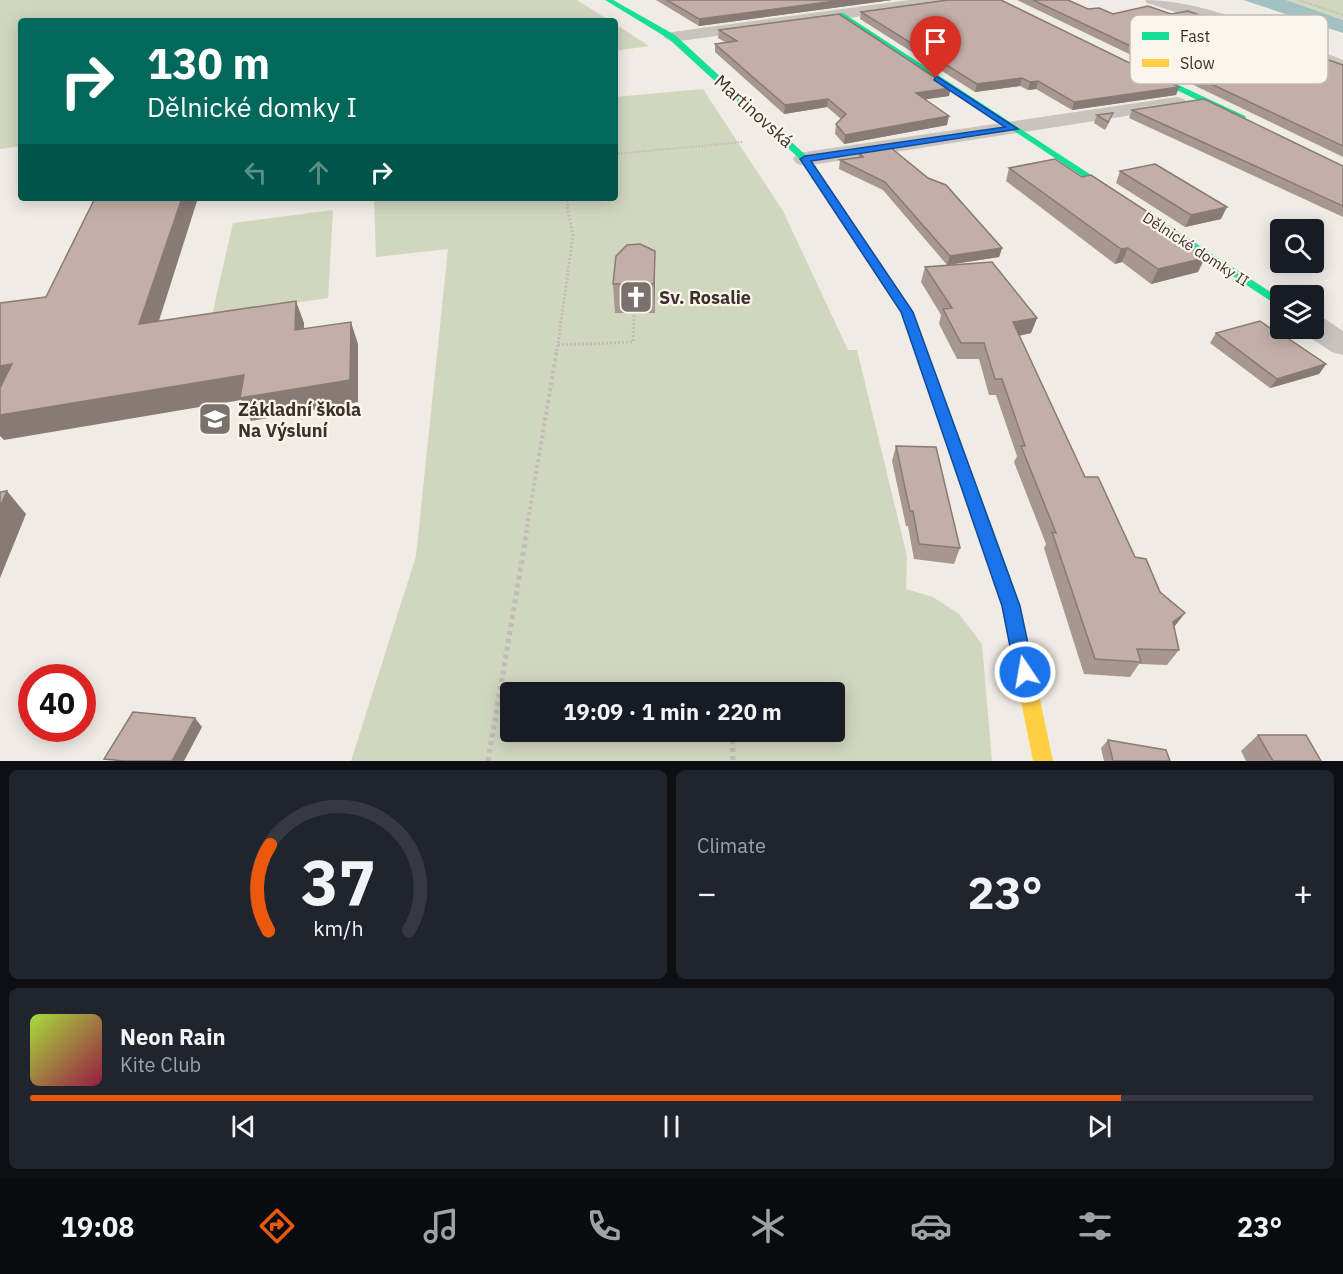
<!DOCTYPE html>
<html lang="en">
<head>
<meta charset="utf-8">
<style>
  :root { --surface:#171b24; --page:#20242c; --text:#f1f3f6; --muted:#9ea1a6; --line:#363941; --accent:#ea580c }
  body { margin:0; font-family:"IBM Plex Sans",sans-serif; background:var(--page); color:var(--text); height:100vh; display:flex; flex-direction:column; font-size:22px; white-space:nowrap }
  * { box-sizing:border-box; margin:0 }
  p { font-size:20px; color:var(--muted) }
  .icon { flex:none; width:33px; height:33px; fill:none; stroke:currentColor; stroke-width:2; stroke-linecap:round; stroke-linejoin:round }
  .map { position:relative; height:761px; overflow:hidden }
  .details { display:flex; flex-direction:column; gap:9px; padding:9px; background:#0d0f14; flex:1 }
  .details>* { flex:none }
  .top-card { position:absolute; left:18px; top:18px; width:600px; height:183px; border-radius:6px; box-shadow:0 3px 15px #0003; background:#00695c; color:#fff; overflow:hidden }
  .controls { position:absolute; left:1270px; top:219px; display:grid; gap:12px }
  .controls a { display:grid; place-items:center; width:54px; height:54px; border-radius:6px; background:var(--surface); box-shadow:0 3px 15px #0003; font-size:30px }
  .speed { position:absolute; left:18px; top:664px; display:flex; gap:12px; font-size:30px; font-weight:700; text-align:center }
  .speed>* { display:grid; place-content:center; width:78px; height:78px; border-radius:50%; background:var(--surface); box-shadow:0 3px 15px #0003; line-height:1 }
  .speed .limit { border:9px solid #d22; background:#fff; color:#111 }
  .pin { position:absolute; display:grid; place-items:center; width:51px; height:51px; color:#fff; margin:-62px -26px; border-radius:50% 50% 50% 0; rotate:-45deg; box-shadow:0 0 6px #0007 }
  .pin .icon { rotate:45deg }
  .me { position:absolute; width:66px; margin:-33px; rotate:348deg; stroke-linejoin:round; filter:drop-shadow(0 0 4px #0008) }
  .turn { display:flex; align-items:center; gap:21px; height:126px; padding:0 30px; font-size:27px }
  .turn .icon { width:78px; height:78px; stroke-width:2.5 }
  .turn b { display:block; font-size:42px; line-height:51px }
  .lanes { display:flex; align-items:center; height:57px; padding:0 30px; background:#0003; justify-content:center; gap:30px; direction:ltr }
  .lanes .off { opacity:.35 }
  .big { font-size:45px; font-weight:700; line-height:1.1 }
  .details .widget { flex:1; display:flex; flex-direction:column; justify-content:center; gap:9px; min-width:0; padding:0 21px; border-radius:9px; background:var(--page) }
  .details .dial { align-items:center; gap:0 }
  .dial svg { height:156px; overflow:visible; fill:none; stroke:var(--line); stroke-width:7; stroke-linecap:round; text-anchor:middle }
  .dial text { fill:var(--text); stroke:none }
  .song { display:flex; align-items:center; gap:18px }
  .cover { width:72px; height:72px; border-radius:9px; background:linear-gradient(135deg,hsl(80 70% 55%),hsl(340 70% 35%)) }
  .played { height:6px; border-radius:3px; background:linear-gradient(90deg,var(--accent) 85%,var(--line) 85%) }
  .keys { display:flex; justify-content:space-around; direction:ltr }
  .heat { display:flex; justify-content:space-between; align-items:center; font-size:33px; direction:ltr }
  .details .tiles { flex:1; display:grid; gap:9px; grid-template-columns:1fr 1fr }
  .widget:last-child { grid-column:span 2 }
  .trip { position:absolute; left:500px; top:682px; width:345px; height:60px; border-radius:6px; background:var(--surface); box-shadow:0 3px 15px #0003; font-weight:700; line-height:60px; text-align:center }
  .tab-bar { display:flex; height:96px; justify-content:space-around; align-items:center; background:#090b0e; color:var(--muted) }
  .tab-bar .icon { width:42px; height:42px }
  .tab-bar .selected { color:var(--accent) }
  .tab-bar b { font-size:27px; color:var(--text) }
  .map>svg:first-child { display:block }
  .green { fill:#d1d6bf; fill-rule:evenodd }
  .water { fill:#a1c2c1 }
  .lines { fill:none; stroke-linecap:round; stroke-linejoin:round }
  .path-far3 { stroke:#c2bbb6; stroke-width:2; stroke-dasharray:1.5 1.5; stroke-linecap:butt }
  .path-far2 { stroke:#c2bbb6; stroke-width:3; stroke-dasharray:2 2; stroke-linecap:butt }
  .path-far1 { stroke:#c2bbb6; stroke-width:4; stroke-dasharray:3 3; stroke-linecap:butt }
  .path { stroke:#c2bbb6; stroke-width:5; stroke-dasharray:4 4; stroke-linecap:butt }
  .street { fill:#c9c3be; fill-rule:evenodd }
  .fast { fill:#16e098; fill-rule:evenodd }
  .slow { fill:#ffcf43; fill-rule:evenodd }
  .wall { fill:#a89690 }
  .shaded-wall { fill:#887a75 }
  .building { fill:#c3afa7; stroke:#887a75; stroke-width:1.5 }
  .route { fill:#1a73e8; stroke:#114b97; stroke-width:1.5 }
  .labels { text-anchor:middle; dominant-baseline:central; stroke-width:4.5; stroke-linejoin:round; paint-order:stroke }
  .far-street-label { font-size:15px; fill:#3b302b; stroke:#fbf5ee }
  .street-label { font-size:18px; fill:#3b302b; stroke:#fbf5ee }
  .poi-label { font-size:18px; font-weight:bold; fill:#3b302b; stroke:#fbf5ee; text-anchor:start }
  .key { fill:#fbf5ee; stroke:#c1bab4; stroke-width:1.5 }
  .key-label { font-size:16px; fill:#3b302b }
</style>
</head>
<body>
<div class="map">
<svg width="1343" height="761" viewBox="0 0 1343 761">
  <rect width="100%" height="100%" fill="#f0ebe5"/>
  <g class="green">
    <path d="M0 0H577L610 21H21V146L0 149Z"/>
    <path d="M1286 0H1343V20Z"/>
    <path d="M615 24 649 46 615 51Z"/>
    <path d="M703 89 783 211 848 350H857L907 556 906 589 933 597 959 614 982 644 992 761H351L416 556 448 249 376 257 374 198H615V97ZM510 693H834V732H510Z"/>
    <path d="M333 210 328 298 212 315 233 223Z"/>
  </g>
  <path class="water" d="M1243 0H1286L1343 20V33Z"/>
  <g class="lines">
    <g class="path-far3">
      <path d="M1299 0 1343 15"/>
      <path d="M615 154 743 142"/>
      <path d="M566 198 568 206"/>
    </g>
    <g class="path-far2">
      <path d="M558 345 633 342 634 315"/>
      <path d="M557 351 573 235 567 205"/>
    </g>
    <path class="path-far1" d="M526 533 557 349"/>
    <g class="path">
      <path d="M732 732 733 761"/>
      <path d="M488 761 527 531"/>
    </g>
    <g class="street">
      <path d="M909 0H953L945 5 672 42 663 37 672 32Z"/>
      <path d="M1145 0C1209 0 1283 37 1343 60V72L1220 26 1147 3Z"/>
      <path d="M1177 97 1184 99 1187 103 1184 107 805 166 797 164 793 159 797 154 805 152Z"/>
      <path d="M1314 317 1325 319 1343 331V355L1332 352 1303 333 1300 328H1314Z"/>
    </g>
    <g class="fast">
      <path d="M605 0H613L675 35 810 159 913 312 1011 579 1008 584 1002 586 996 584 993 579 901 312 802 161 669 39Z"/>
      <path d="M839 13H843L1281 299V308L839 15Z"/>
      <path d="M1140 67 1245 116 1246 118 1239 120 1137 71 1136 69Z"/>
    </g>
    <path class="slow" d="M1002 572 1008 574 1020 606 1053 761H1033L1002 606 993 579 996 574Z"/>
  </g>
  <g class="wall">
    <path d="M656 0H892L699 26Z"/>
    <path d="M1017 0H1068L1088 9 1343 65V157Z"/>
    <path d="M861 12 1179 87 1176 95 1072 110 1036 89 1028 90 1020 86 975 92 860 19Z"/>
    <path d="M719 30 949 96 926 99 947 125 844 144 835 134 836 124 841 119 827 107 784 114 715 52V44L725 42 718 38Z"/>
    <path d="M1132 110 1343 166V217L1129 118Z"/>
    <path d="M1097 115 1110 121 1105 130 1094 123Z"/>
    <path d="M859 152 1002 248 999 257 947 265 883 190 839 169 840 160 858 157Z"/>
    <path d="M1009 168 1082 177 1160 220 1157 226 1198 272 1151 284 1122 262 1115 264 1006 181Z"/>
    <path d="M1120 171 1221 219 1185 227 1116 183Z"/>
    <path d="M925 267 1037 318 1031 333 1019 336 1085 477 1135 557 1160 592 1185 613 1174 627 1179 650 1167 665 1139 664 1130 677 1084 674 1044 548 1046 544 1014 462 1017 456 996 395H989L979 359H957L939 324 941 315 921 282Z"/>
    <path d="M655 280V313H615L613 284Z"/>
    <path d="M1216 333H1277L1326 364 1319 374 1270 388 1210 343Z"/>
    <path d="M896 446 960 548 954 564 914 559 908 526H906L892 461Z"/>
    <path d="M1258 735 1321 761H1246L1241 751Z"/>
    <path d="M1108 740 1170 761H1104L1101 748Z"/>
  </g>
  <g class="shaded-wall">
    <path d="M843 0H892L699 26V19Z"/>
    <path d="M1022 78 1020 86 975 92 977 84Z"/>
    <path d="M1038 81 1036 89 1028 90 1030 82Z"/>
    <path d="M1179 87 1176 95 1072 110 1074 102Z"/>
    <path d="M951 88 949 96 914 101 916 93Z"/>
    <path d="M828 99 827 107 784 114 785 105Z"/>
    <path d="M949 116 947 125 844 144 845 135Z"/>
    <path d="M182 198H198L151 346 139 324Z"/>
    <path d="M1227 207 1221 219 1185 227 1191 215Z"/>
    <path d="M1160 220 1154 234 1151 222Z"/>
    <path d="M1002 248 999 257 947 265 950 256Z"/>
    <path d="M1128 248 1122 262 1115 264 1121 249Z"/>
    <path d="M655 251V313L654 284Z"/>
    <path d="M1205 258 1198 272 1151 284 1158 269Z"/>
    <path d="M296 301 304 323V353L295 330Z"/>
    <path d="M1037 318 1031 333 1007 338 1013 322Z"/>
    <path d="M351 322 358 344V402L251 421 241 400 4 440 0 436V415L244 375Z"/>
    <path d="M12 364 0 391V366Z"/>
    <path d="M1326 364 1319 374 1270 388 1277 379Z"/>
    <path d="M7 491 26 514 0 578V507Z"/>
    <path d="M1185 613 1173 628V622Z"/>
    <path d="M195 718 202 727 184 761H172Z"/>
  </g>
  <g class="building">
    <path d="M667 0H843L699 19Z"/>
    <path d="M948 0H1001L1179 87 1074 102 1038 81 1030 82 1022 78 977 84 861 12Z"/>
    <path d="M1033 0H1068L1088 9 1099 8 1113 14 1148 6 1171 14 1188 11 1343 65V146Z"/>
    <path d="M839 14 951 88 916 93 949 116 845 135 836 124 846 114 828 99 785 105 715 44 737 41 719 30Z"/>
    <path d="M1204 99 1343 166V206L1132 110Z"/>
    <path d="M1113 113 1108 122 1097 115Z"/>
    <path d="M890 147 928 178 946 185 1002 248 950 256 885 182 840 160 863 157 859 152Z"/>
    <path d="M1055 159 1082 177 1091 175 1160 220 1151 222 1205 258 1158 269 1128 248 1121 249 1009 168Z"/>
    <path d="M1155 164 1227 207 1191 215 1120 171Z"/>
    <path d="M95 198H182L139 324 296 301 295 330 351 322 350 380 240 398 244 375 0 415V388L12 364 0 366V303L46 297Z"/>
    <path d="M640 244 655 251 654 284H613L616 256 627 245Z"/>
    <path d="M992 262 1037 318 1013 322 1085 477H1098L1135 557 1146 559 1160 592 1185 613 1173 622 1179 650 1137 649 1141 662 1095 659 1052 532 1056 533 1021 446H1025L1002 379H995L984 343H961L943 309 952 308 925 267Z"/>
    <path d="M1260 321 1277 333H1280L1326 364 1277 379 1216 333Z"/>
    <path d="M896 446 936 447 960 548 919 544 913 511H910Z"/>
    <path d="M7 491 0 507V492Z"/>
    <path d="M133 712 195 718 172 761H124L104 759Z"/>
    <path d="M1258 735H1306L1321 761H1273Z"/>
    <path d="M1108 740 1166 750 1170 761H1113Z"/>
  </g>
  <path class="route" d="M936 76 1018 129 811 161 913 312 1020 606 1034 672 1032 679 1025 681 1018 679 1015 672 1002 606 901 312 800 159 805 156 1005 127 934 80Z"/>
  <defs>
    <symbol id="church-square" viewBox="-11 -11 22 22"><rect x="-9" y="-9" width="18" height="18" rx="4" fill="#7a716c" stroke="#fbf5ee"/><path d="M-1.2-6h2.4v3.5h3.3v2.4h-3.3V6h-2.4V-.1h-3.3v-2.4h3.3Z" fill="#fff"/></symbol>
    <symbol id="school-square" viewBox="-11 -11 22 22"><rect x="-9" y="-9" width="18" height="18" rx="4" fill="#7a716c" stroke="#fbf5ee"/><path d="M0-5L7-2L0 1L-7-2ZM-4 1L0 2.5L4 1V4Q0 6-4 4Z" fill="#fff"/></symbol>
  </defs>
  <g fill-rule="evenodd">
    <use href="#church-square" x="617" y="278" width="38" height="38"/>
    <use href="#school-square" x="196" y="400" width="38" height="38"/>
  </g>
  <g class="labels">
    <g class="far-street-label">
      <text transform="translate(1196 249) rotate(33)">Dělnické domky II</text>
    </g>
    <g class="street-label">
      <text transform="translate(754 111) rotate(42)">Martinovská</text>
    </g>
    <g class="poi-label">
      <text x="659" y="297">Sv. Rosalie</text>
      <text x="238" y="409">Základní škola<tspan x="238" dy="21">Na Výsluní</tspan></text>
    </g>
  </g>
  <rect x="1130" y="15" width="198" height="69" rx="9" class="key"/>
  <rect x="1142" y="32" width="27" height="8" fill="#16e098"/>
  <rect x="1142" y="59" width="27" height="8" fill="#ffcf43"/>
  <g class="key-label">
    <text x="1180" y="42">Fast</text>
    <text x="1180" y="69">Slow</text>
  </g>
</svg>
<div class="controls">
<a><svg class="icon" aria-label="search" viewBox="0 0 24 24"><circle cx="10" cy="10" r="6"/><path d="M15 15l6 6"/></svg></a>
<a><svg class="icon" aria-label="layers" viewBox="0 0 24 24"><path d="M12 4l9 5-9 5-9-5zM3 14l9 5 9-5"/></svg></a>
</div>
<div class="speed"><div class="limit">40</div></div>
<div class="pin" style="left:936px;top:78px;background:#d93025"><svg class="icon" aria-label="arrive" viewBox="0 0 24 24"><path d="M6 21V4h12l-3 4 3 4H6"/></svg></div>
<svg class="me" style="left:1025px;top:672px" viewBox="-20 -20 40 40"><circle r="17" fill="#1a73e8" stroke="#fff" stroke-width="3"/><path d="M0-11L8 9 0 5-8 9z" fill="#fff"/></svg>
<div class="trip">19:09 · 1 min · 220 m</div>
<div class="top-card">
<div class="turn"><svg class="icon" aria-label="right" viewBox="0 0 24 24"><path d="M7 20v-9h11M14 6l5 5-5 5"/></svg><div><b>130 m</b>Dělnické domky I</div></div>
<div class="lanes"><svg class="icon off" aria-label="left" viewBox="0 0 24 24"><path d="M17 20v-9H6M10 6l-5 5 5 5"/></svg><svg class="icon off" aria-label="ahead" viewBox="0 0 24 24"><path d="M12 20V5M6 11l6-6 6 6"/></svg><svg class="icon" aria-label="right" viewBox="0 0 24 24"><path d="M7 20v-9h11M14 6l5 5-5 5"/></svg></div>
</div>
</div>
<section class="details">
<div class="tiles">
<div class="widget dial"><svg viewBox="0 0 100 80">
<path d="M14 69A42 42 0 1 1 86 69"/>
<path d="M14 69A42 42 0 0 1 15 25" stroke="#ea580c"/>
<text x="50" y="56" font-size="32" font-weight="700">37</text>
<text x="50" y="72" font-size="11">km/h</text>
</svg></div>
<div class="widget"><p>Climate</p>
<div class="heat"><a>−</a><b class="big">23°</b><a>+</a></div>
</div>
<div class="widget">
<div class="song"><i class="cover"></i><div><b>Neon Rain</b><p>Kite Club</p></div></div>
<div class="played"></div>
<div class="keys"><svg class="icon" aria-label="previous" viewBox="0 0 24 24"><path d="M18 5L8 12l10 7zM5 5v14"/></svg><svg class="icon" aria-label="pause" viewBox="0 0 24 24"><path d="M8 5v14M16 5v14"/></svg><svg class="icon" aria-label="next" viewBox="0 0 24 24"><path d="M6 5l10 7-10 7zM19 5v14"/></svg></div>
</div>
</div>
</section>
<nav class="tab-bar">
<b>19:08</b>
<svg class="icon selected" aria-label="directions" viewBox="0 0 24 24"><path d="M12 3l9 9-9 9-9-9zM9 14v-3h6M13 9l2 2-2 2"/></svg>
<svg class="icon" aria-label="music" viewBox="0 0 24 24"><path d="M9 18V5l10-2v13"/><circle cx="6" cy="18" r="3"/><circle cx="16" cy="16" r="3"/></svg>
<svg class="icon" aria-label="phone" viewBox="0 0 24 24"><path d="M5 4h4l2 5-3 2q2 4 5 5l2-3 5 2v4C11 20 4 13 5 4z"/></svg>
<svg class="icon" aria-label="climate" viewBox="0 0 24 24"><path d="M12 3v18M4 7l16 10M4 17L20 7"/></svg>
<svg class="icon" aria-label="car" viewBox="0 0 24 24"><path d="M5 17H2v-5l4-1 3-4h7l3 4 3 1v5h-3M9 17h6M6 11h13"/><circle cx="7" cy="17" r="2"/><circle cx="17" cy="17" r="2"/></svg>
<svg class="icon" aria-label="filters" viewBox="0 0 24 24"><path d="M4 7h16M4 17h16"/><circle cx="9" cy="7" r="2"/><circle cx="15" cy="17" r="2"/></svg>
<b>23°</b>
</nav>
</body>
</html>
